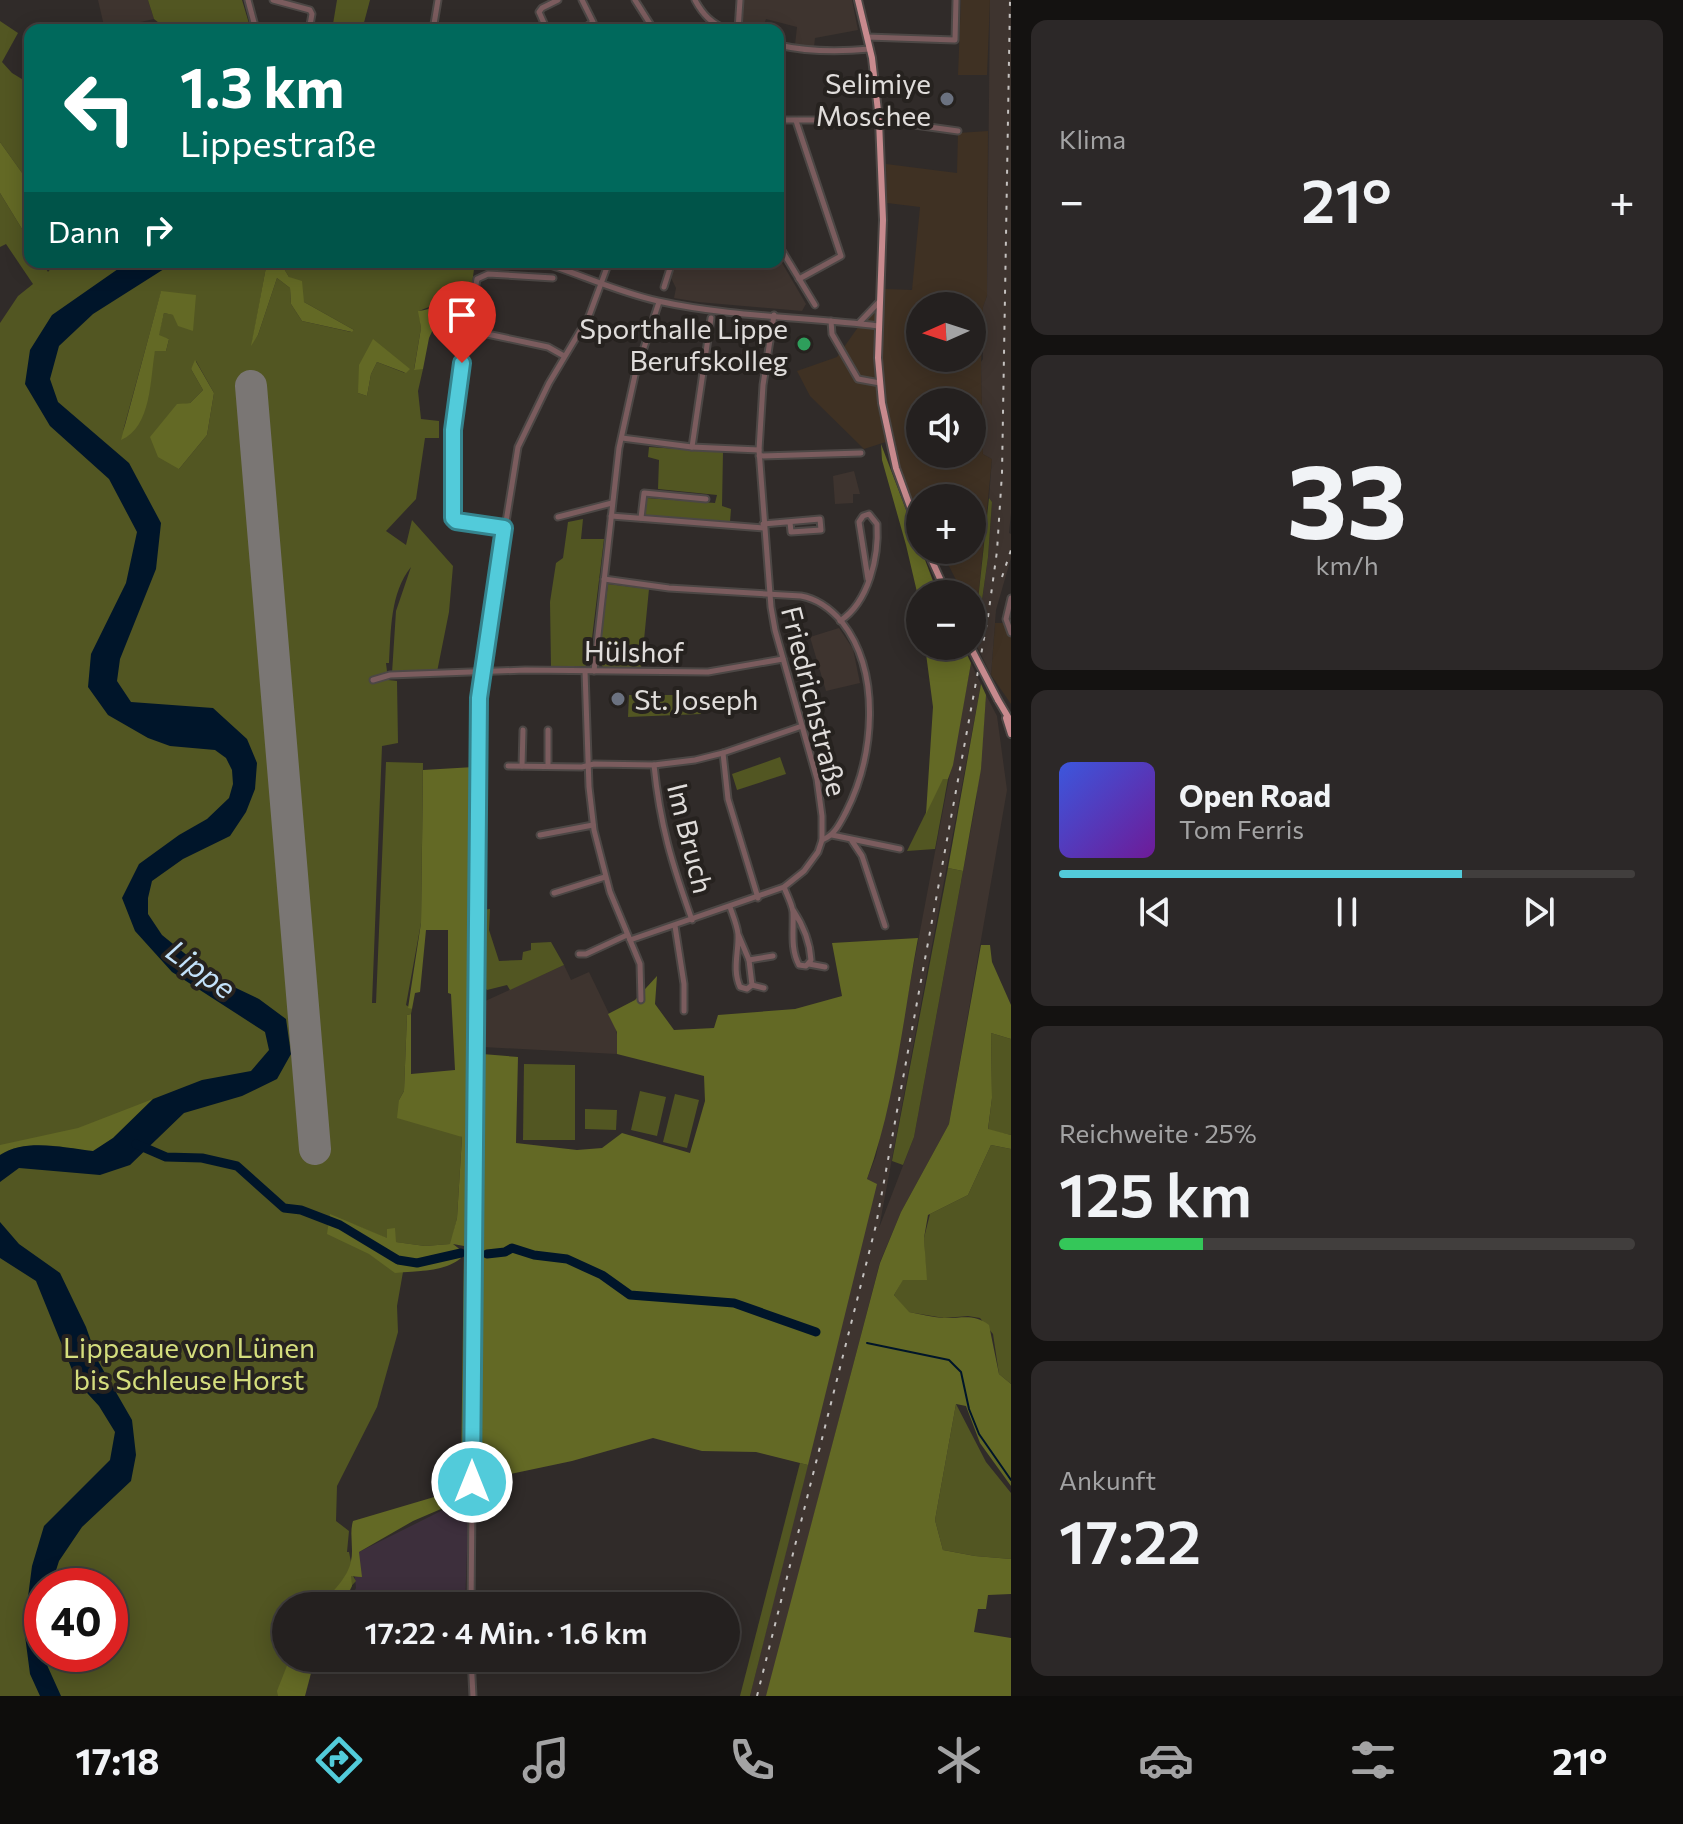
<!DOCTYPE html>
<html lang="de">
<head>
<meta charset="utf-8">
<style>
  :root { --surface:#24201f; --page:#2c2828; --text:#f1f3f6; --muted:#a3a3a4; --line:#413e3d; --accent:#52cbda }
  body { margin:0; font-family:Commissioner,sans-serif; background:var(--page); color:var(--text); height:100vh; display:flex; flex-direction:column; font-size:30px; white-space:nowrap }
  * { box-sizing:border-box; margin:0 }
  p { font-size:26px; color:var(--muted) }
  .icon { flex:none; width:44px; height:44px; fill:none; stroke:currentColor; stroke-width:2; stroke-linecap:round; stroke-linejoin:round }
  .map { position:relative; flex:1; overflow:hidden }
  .drawer { display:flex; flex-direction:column; gap:20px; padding:20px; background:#141211; width:672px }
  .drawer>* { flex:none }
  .banner { position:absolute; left:24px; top:24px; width:760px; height:244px; border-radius:16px; box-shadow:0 4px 20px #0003,0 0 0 2px var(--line); background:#00695c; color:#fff; overflow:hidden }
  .needle { width:52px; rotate:267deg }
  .tools { position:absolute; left:906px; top:292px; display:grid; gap:16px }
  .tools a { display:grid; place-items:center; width:80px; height:80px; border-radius:50%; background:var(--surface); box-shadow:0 4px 20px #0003,0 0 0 2px var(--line); font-size:40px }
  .speed { position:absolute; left:24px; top:1568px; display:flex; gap:16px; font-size:40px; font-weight:700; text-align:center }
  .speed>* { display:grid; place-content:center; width:104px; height:104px; border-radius:50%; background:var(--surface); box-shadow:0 4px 20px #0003,0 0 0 2px var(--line); line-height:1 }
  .speed .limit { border:12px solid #d22; background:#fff; color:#111 }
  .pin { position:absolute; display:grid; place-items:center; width:68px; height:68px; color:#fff; margin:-82px -34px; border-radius:50% 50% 50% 0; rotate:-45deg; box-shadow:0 0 8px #0007 }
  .pin .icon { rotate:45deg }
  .me { position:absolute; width:88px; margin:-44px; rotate:0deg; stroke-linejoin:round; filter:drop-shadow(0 0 6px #0008) }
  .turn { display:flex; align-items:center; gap:28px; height:168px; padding:0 24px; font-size:36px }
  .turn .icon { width:104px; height:104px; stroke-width:2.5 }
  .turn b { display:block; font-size:56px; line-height:68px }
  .then { display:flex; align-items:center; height:76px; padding:0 24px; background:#0003; gap:16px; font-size:30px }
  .big { font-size:60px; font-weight:600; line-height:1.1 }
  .drawer .card { flex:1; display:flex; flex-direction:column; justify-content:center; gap:12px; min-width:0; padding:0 28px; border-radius:16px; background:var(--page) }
  .drawer .dial { align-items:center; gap:0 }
  .dial b { font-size:104px; line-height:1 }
  .song { display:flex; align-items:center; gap:24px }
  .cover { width:96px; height:96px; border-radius:12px; background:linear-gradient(135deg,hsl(230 70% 55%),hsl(280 70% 35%)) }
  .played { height:8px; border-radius:4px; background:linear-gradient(90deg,var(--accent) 70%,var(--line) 70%) }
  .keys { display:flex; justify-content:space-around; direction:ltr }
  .heat { display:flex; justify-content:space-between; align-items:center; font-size:44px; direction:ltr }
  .charge { height:12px; border-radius:6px; background:linear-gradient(90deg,#34c759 25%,var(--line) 0) }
  .trip { position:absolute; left:272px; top:1592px; width:468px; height:80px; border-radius:40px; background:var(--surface); box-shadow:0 4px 20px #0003,0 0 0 2px var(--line); font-weight:600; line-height:80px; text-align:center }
  .tab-bar { display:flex; height:128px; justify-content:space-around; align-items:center; background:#0e0d0c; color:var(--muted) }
  .tab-bar .icon { width:56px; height:56px }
  .tab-bar .active { color:var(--accent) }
  .tab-bar b { font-size:36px; color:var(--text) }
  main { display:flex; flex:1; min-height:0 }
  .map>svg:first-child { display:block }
  .commercial { fill:#3f3123; fill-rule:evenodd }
  .industrial { fill:#3d2f3c }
  .built { fill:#3e342f }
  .green { fill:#525622; fill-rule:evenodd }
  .forest { fill:#636925 }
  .water { fill:#00152a }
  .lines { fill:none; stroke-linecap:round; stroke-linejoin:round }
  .stream { stroke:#00152a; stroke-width:2 }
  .river { stroke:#00152a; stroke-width:9 }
  .runway { stroke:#7a7674; stroke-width:32 }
  .minor-casing { stroke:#4c4745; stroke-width:9 }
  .major-casing { stroke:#4c4745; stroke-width:10 }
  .minor { stroke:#7b5c5e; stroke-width:5 }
  .major { stroke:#c88a8e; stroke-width:6 }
  .rail { stroke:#c5c2c0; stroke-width:2; stroke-dasharray:4 8; stroke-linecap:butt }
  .major-bridge-casing { stroke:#4c4745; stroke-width:10; stroke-linecap:butt }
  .major-bridge { stroke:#c88a8e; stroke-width:6 }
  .route-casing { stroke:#35848e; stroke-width:20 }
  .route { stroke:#52cbda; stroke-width:14 }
  .worship-dot { fill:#6b7280; stroke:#26221f; stroke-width:3 }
  .leisure-dot { fill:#2e9e5b; stroke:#26221f; stroke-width:3 }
  .labels { text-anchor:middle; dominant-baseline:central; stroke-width:8; stroke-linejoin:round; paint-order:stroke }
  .poi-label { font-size:28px; fill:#e0dddb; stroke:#26221f; text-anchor:end }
  .street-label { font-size:28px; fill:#e0dddb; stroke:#26221f }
  .park-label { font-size:28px; fill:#d4dd7d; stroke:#26221f }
  .water-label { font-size:30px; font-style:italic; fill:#c2e1fa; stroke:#26221f }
</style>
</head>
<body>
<main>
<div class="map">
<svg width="1011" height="1696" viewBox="0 0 1011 1696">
  <rect width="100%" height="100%" fill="#302b29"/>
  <g class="commercial">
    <path d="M961 0H990L987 75H958Z"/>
    <path d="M988 131 987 296 983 307 981 362 983 454 992 459 976 620 972 612V594H963L941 550H972V498H920V509L917 503 912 502 903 481 892 440 864 449 810 396 797 371 837 357 885 289 912 290 920 207 887 203 886 164 957 173 958 133ZM920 306H972V358H920ZM920 402H972V454H920Z"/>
    <path d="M1011 607V704L991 675 995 623H1007Z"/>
  </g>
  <path class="industrial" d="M469 1497 465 1606H347L356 1588 352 1553 359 1552Z"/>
  <g class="built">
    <path d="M98 0H148L154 19 105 30Z"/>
    <path d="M744 0H852L858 30 815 38 814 47 795 45 797 27 766 19 762 30 742 29Z"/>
    <path d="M990 0H1011V513L1009 533 1011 534V558L996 610 991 675 976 644 988 557 992 502 989 498 992 459 983 454 981 362 983 359V307L987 296Z"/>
    <path d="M778 256 806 304 802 311 698 302 674 298 676 288 671 278 676 262H778Z"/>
    <path d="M854 471 860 494H853V503L835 504 833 476Z"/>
    <path d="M839 628 853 649 860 683 826 691 810 637Z"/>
    <path d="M971 663 981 684 879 1228 914 1137 976 801 986 695 997 716 1007 790 949 1124 901 1212 880 1262 767 1696H750L876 1184 867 1179 876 1156 888 1099Z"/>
    <path d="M564 965 571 980 589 972 615 1026 618 1039 617 1054 483 1047V1002Z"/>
  </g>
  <g class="green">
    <path d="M148 0H242L251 30H168L154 19Z"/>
    <path d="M337 0H370L362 30H332Z"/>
    <path d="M0 21 18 33 2 62 12 73 30 84V184L0 142Z"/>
    <path d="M0 193 30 242V262H42L48 272 56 262H225V264L267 262 252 343 258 335 277 278 290 288 291 304 302 321 351 332 354 330 304 302 280 262H475L472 284 458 301H444L419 311 421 328 414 369H423L418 391 421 419 439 421V438H425L416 499 386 531 406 545 412 520 453 566 449 612 437 672 392 673 396 611 411 567C390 593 391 631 389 663H386L388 680 397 681 398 743 382 746 372 1003H376L386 762 423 763 421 923 406 1005 412 1009 411 1014 407 1015 404 1091 399 1100 462 1137 457 1218 451 1244 425 1246 395 1242 353 1224 406 1255 397 1306 398 1332 377 1407 337 1486 336 1521 349 1531 347 1552H349L352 1567 362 1577 353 1576 356 1581 333 1606H286V1658H308L299 1696H0V323L18 296 33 284 6 244 0 247ZM161 292 193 331 174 315 164 313 158 336 169 339 166 351H155L123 431ZM373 340 405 373 377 362 371 374 367 396 358 393ZM196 361 214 393 207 435 179 469 177 405 190 403 203 390 191 369ZM42 1586H110V1654H42Z"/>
    <path d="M649 447 723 452 722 506 731 509 730 522 645 515 647 498 715 503 717 495 658 489 659 460 648 457Z"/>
    <path d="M989 498 992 502 988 557 976 643 972 637V612L976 619Z"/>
    <path d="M583 519 581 539H604L589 663 585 666 551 667 550 602 556 563 563 558 568 522Z"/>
    <path d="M608 584 649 589 643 650H637L636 653 643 654 641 668 603 667 598 660Z"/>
    <path d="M629 695H702L701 714 628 717Z"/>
    <path d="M780 757 786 774 737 790 732 774Z"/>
    <path d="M943 778 948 779 935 849 907 851Z"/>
    <path d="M948 868 963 871 914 1137 903 1165 892 1161Z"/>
    <path d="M490 909 489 930 499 961 522 960 523 952 531 950V943L551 942 564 965 510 990 507 985 487 990 480 982 481 910Z"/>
    <path d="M991 1033 1011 1039V1135L988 1130 992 1098Z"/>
    <path d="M524 1064 575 1065V1140H523Z"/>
    <path d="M640 1091 666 1097 657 1136 631 1130Z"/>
    <path d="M675 1094 699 1100 687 1148 663 1142Z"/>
    <path d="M585 1109 617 1110 616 1130 585 1129Z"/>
    <path d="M991 1145 1011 1149V1384L999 1374 993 1334 980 1318 968 1316 944 1318 908 1312 894 1295 903 1279H926L924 1238 930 1214 968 1195Z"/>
    <path d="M956 1404 986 1462 1011 1493V1559L975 1556 943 1550 935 1520Z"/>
    <path d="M800 1463 808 1465 750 1696H740Z"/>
  </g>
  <g class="forest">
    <path d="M0 142 30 184V242L0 193Z"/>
    <path d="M267 262H280L289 277 302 281 304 302 354 330 352 332 302 321 291 304 290 288 277 278 258 335 251 346Z"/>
    <path d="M472 284 467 309 442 310 429 338 423 369 414 370 421 328 418 311C433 310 442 301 458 301Z"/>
    <path d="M161 291 196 295 193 331 178 326 173 315 164 313 159 335 169 339 166 351H155C150 378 152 427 121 440Z"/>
    <path d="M373 339 410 369 406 373 377 362 371 374 367 396 358 393 359 365Z"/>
    <path d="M195 360 214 393 207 435 179 469 158 457 150 437 177 404 190 403 203 390 191 369Z"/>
    <path d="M881 444 938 594H920V605L906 545 882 460Z"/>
    <path d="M925 646H963L971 663 953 765 948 779H943L926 814 933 707Z"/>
    <path d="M981 684 986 695 981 769 963 871 948 868Z"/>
    <path d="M474 767 470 1053 518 1057 516 1143 577 1150 602 1148 622 1133 690 1153 705 1101 704 1076 617 1054V1032L608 1014 635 1000 657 976 655 1004 674 1030 714 1028 718 1015 795 1009 842 996 832 943 918 938C903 1018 895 1103 867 1179L877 1184 808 1465 756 1452 702 1451 653 1438 572 1461 482 1480 461 1475 464 1246 453 1244 462 1251 461 1258C445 1272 416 1271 395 1273L369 1254 327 1234 330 1214 387 1238V1229L395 1228 396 1242 425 1246 450 1244 457 1218 462 1137 397 1118 399 1100 404 1091 407 1015 411 1014V1074L455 1070 451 994 448 993V930H426L420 992 415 993 412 1009 408 1008 421 923 423 770Z"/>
    <path d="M981 945H990L992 962 1011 1005V1039L991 1033 992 1098 988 1129 1011 1135V1149L991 1145 968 1195 928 1215 924 1238 927 1280H903L894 1295 909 1312C920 1314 932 1317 943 1318 961 1319 973 1313 989 1325L999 1374 1011 1384V1486L980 1443 966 1406 956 1404 935 1520 943 1550 975 1556 1011 1559V1594L988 1595 986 1609H978L974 1632 1011 1638V1696H766L880 1263 901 1212 949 1124Z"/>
    <path d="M153 1099 113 1138 93 1152C63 1147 27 1138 0 1155V1145L78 1128Z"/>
    <path d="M468 1487 469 1497 413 1521 359 1552 362 1577 351 1576 352 1586 342 1606H320C331 1593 348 1578 351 1561 354 1548 349 1534 353 1521Z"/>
    <path d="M290 1658H315L305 1696H278L277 1691Z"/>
  </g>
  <g class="water">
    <path d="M128 262H175L93 314 59 346 50 379 58 402 129 463 161 523 156 569 120 659 117 681 131 702 213 708 247 739 257 763 255 789 246 812 230 836 183 859 152 881 148 898V914L162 935 215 978 259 999 286 1019 291 1054 277 1079 242 1096 184 1113 130 1165 100 1175 19 1168 0 1182V1155C27 1138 63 1148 93 1151L113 1138 153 1099 202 1080 251 1071 269 1050 265 1032 172 972 135 931 122 898 139 864 179 835 207 819 229 798 233 784 232 770 226 758 215 750 170 746 148 738 108 715 88 687 91 654 126 583 137 532 109 479 50 426 25 384 30 350 52 315Z"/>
    <path d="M0 1222 19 1244 60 1273 86 1327 98 1361 132 1420 136 1455 131 1481 82 1527 59 1561 51 1586H42V1654H46L47 1665 61 1696H40L30 1674 24 1628 32 1566 44 1526 110 1460 115 1432 99 1406 77 1382 36 1281 0 1258Z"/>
  </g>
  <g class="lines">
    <path class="stream" d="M867 1343 949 1360 961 1372 969 1409 979 1434 1011 1480"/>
    <g class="river">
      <path d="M136 1144 166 1157 202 1158 237 1166 284 1208 301 1210 340 1225 398 1260 417 1263 461 1253"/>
      <path d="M487 1254 505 1252 512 1248 534 1255 567 1259 602 1275 630 1295 734 1303 816 1332"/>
    </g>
    <path class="runway" d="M251 386 315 1149"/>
    <defs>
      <g id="minor">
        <path d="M248 0 256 30"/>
        <path d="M273 0 310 10 312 14 309 30"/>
        <path d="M635 0 654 30"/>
        <path d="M695 0C703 15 712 24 728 30"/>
        <path d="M433 30 438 0"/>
        <path d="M547 30 539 12 542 8 558 0"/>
        <path d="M582 30 593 22 582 0"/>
        <path d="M738 30 740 0"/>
        <path d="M867 37 955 40 956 0"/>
        <path d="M778 45C809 52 839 52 870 49"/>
        <path d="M778 120H879L958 131"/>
        <path d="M796 121 841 256 799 279"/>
        <path d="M778 244 815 305"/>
        <path d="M541 262C580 274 617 292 658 301 730 317 805 317 878 326"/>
        <path d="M664 287 672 262"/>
        <path d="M831 321 832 334 858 379 880 383"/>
        <path d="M859 323 879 302"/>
        <path d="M468 330 548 347 564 356"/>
        <path d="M622 438 692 447 759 450"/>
        <path d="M692 447 711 318"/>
        <path d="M759 456 861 453"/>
        <path d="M611 516 764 528"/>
        <path d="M558 517 612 503"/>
        <path d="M641 518 644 493 706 499"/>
        <path d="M763 524 820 519 821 530 791 532 790 522"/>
        <path d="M504 528 456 521 453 516 452 464 456 398 477 279 488 274 553 278"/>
        <path d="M604 579 669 588 801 596C818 599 831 609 842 622 882 673 874 757 846 812 840 823 835 835 822 840"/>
        <path d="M1011 598 1006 619 1011 633"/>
        <path d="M840 621C869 602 879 556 877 524L869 514 863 516 859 522 868 579"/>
        <path d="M585 671 589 787 594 830 610 892 640 964 641 1000"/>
        <path d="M594 671 619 448 635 375 659 302"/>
        <path d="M373 680 390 675 525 670 708 672 783 659"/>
        <path d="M723 753 728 799 758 898"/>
        <path d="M654 765C660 825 672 864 692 920"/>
        <path d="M508 766 582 767 594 764 654 765 695 760 723 753 802 726"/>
        <path d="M522 766 523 730"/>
        <path d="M548 766V730"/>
        <path d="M540 835 593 825"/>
        <path d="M832 835 900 849"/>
        <path d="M852 841 862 856 885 926"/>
        <path d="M784 887C787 895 792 904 793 912 794 930 790 948 799 965L806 966 811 960C810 942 803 925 793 910"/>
        <path d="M554 893 605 877"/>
        <path d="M730 907C733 916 737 925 738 934 739 952 732 969 740 987L747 989 752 985 749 960 738 934"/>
        <path d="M675 926 684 984V1011"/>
        <path d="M630 940 784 887 804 871 818 852 822 840V816L817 779 775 630 771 607 759 450 763 385 774 315"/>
        <path d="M579 954H586L627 935"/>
        <path d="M749 960 773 956"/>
        <path d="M809 964 825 967"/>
        <path d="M752 985 764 988"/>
        <path d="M471 1606 480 684 518 447 549 383 589 316 609 262"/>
        <path d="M471 1658 473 1696"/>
      </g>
      <g id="major">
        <path d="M858 0 872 58 879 120 883 220 878 358 882 403 896 468 920 534"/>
        <path d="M927 550 947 594"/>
        <path d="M998 700 1011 722"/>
        <path d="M1006 718 1011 734"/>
      </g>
    </defs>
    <use href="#minor" class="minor-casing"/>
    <use href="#major" class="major-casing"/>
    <use href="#minor" class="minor"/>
    <use href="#major" class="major"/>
    <g class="rail">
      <path d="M1002 577 1011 550"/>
      <path d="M757 1696 876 1225 988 617 997 551 1002 473 1010 0"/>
    </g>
    <defs>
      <path id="major-bridge" d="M972 650 998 700"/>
    </defs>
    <use href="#major-bridge" class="major-bridge-casing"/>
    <use href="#major-bridge" class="major-bridge"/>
  </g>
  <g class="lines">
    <defs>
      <path id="route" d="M462 363 453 430V518L456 521 504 528 479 698 472 1482"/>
    </defs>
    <use href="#route" class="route-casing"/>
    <use href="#route" class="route"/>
  </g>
  <g class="worship-dot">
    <circle cx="947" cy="99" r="8"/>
    <circle cx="618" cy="699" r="8"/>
  </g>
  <circle class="leisure-dot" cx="804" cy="344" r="8"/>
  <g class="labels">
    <g class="poi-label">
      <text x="931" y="83">Selimiye<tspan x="931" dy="32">Moschee</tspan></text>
      <text x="788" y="328">Sporthalle Lippe<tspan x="788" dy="32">Berufskolleg</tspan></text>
      <text x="634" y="699" text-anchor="start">St. Joseph</text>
    </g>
    <g class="street-label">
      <text transform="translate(634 651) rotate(1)">Hülshof</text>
      <text transform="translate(815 701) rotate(76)">Friedrichstraße</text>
      <text transform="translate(691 838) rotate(76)">Im Bruch</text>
    </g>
    <g class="park-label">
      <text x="189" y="1347">Lippeaue von Lünen<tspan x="189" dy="32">bis Schleuse Horst</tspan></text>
    </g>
    <g class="water-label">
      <text transform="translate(202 968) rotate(36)">Lippe</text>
    </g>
  </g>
</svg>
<div class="tools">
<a><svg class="needle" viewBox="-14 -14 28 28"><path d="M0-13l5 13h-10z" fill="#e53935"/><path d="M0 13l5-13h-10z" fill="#a3a3a4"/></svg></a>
<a><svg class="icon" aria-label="sound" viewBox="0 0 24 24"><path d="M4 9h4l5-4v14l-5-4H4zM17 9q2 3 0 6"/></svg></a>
<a>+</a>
<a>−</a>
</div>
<div class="speed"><div class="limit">40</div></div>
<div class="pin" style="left:462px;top:363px;background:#d93025"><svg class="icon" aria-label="arrive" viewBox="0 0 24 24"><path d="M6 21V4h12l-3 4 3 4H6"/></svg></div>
<svg class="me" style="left:472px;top:1482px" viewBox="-20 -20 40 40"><circle r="17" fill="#52cbda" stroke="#fff" stroke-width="3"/><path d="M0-11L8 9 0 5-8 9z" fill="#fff"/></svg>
<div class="trip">17:22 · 4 Min. · 1.6 km</div>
<div class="banner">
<div class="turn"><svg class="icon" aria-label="left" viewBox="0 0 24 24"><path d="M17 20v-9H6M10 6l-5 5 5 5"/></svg><div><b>1.3 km</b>Lippestraße</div></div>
<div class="then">Dann<svg class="icon" aria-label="right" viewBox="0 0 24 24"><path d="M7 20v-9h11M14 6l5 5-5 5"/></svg></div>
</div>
</div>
<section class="drawer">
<div class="card"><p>Klima</p>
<div class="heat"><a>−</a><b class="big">21°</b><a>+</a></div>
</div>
<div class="card dial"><b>33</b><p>km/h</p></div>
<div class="card">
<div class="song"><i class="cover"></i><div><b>Open Road</b><p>Tom Ferris</p></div></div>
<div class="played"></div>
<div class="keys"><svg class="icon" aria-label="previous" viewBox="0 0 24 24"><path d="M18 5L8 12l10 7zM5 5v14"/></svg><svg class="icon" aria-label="pause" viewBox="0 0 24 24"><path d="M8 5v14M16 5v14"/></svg><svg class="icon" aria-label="next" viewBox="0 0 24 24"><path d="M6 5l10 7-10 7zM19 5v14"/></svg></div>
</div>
<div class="card"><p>Reichweite · 25%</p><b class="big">125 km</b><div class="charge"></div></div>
<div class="card"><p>Ankunft</p><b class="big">17:22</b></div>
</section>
</main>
<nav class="tab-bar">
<b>17:18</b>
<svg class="icon active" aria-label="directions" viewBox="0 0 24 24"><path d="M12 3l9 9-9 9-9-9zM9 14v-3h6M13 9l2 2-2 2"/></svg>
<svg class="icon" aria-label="music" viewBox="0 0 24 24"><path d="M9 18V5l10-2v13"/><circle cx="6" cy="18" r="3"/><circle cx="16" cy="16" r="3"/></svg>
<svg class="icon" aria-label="phone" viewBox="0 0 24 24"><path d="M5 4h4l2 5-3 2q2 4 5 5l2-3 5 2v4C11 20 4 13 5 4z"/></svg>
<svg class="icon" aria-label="climate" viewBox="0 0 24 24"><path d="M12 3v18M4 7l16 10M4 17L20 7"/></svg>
<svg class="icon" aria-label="car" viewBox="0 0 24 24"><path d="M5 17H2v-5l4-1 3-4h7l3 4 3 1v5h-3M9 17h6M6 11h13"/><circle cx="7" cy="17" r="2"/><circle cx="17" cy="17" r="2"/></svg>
<svg class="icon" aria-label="filters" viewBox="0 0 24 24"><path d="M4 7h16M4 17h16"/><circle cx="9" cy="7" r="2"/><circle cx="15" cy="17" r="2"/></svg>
<b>21°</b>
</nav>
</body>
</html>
